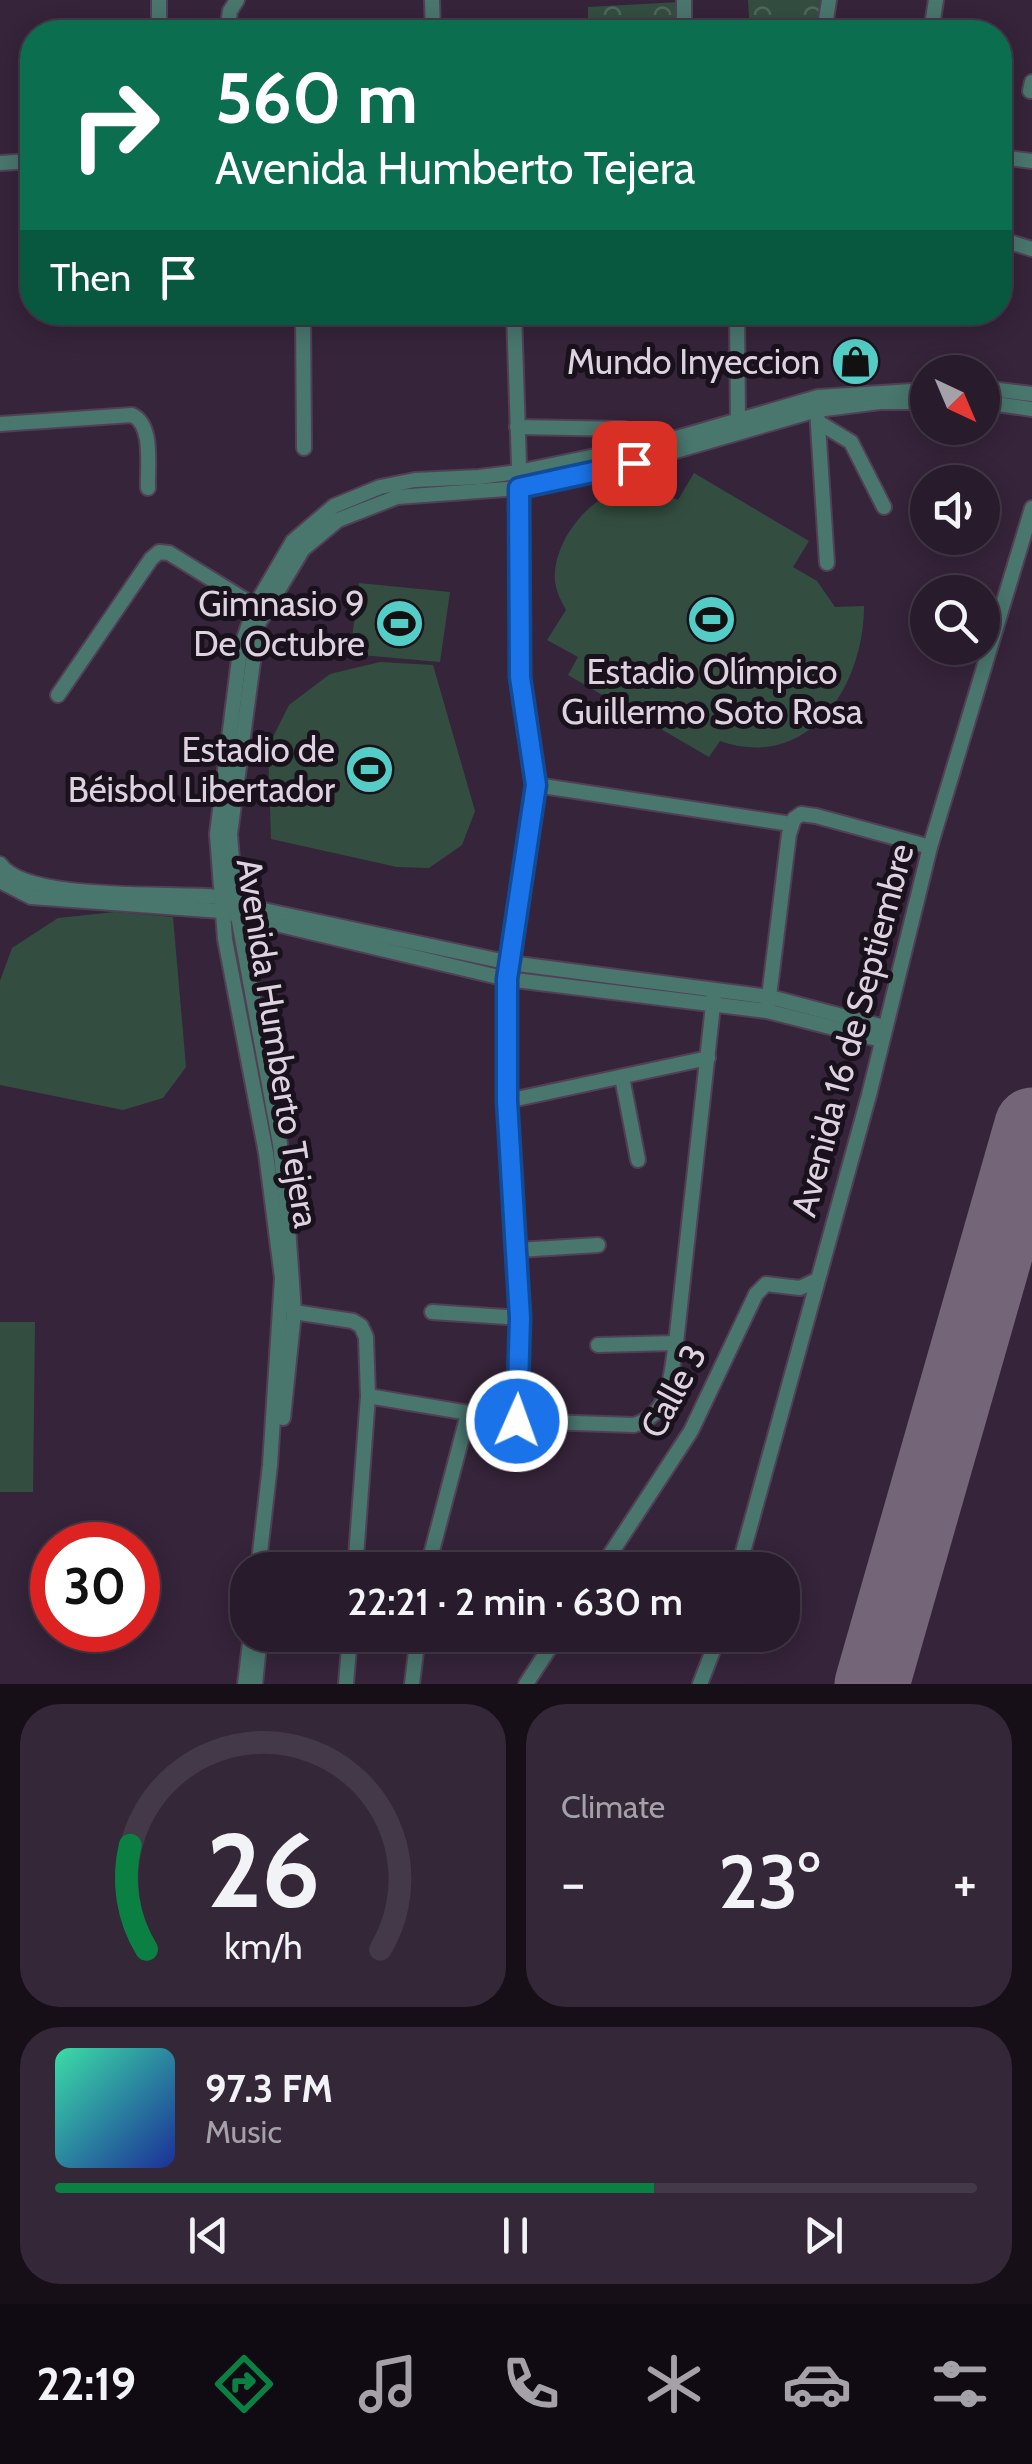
<!DOCTYPE html>
<html lang="en">
<head>
<meta charset="utf-8">
<style>
  :root { --surface:#281b2c; --page:#342838; --text:#f1f3f6; --muted:#a5a1a9; --line:#443948; --accent:#0b8043 }
  body { margin:0; font-family:Cabin,sans-serif; background:var(--page); color:var(--text); height:100vh; display:flex; flex-direction:column; font-size:38px; white-space:nowrap }
  * { box-sizing:border-box; margin:0 }
  p { font-size:32px; color:var(--muted) }
  .icon { flex:none; width:55px; height:55px; fill:none; stroke:currentColor; stroke-width:2; stroke-linecap:round; stroke-linejoin:round }
  .map { position:relative; height:1684px; overflow:hidden }
  .drawer { display:flex; flex-direction:column; gap:20px; padding:20px; background:#160f18; flex:1 }
  .drawer>* { flex:none }
  .top-card { position:absolute; left:20px; top:20px; width:992px; height:305px; border-radius:40px; box-shadow:0 5px 25px #0003,0 0 0 2px var(--line); background:#0b6e4f; color:#fff; overflow:hidden }
  .needle { width:65px; rotate:136deg }
  .tools { position:absolute; left:910px; top:355px; display:grid; gap:20px }
  .tools a { display:grid; place-items:center; width:90px; height:90px; border-radius:50%; background:var(--surface); box-shadow:0 5px 25px #0003,0 0 0 2px var(--line); font-size:50px }
  .speed { position:absolute; left:30px; top:1522px; display:flex; gap:20px; font-size:50px; font-weight:700; text-align:center }
  .speed>* { display:grid; place-content:center; width:130px; height:130px; border-radius:50%; background:var(--surface); box-shadow:0 5px 25px #0003,0 0 0 2px var(--line); line-height:1 }
  .speed .limit { border:15px solid #d22; background:#fff; color:#111 }
  .pin { position:absolute; display:grid; place-items:center; width:85px; height:85px; color:#fff; margin:-42px; border-radius:20px; box-shadow:0 5px 15px #0006 }
  .me { position:absolute; width:110px; margin:-55px; rotate:2deg; stroke-linejoin:round; filter:drop-shadow(0 0 8px #0008) }
  .turn { display:flex; align-items:center; gap:35px; height:210px; padding:0 30px; font-size:45px }
  .turn .icon { width:130px; height:130px; stroke-width:2.5 }
  .turn b { display:block; font-size:70px; line-height:85px }
  .then { display:flex; align-items:center; height:95px; padding:0 30px; background:#0003; gap:20px; font-size:38px }
  .big { font-size:75px; font-weight:600; line-height:1.1 }
  .drawer .tile { flex:1; display:flex; flex-direction:column; justify-content:center; gap:15px; min-width:0; padding:0 35px; border-radius:40px; background:var(--page) }
  .drawer .dial { align-items:center; gap:0 }
  .dial svg { height:260px; overflow:visible; fill:none; stroke:var(--line); stroke-width:7; stroke-linecap:round; text-anchor:middle }
  .dial text { fill:var(--text); stroke:none }
  .song { display:flex; align-items:center; gap:30px }
  .cover { width:120px; height:120px; border-radius:15px; background:linear-gradient(135deg,hsl(160 70% 55%),hsl(230 70% 35%)) }
  .played { height:10px; border-radius:5px; background:linear-gradient(90deg,var(--accent) 65%,var(--line) 65%) }
  .keys { display:flex; justify-content:space-around; direction:ltr }
  .heat { display:flex; justify-content:space-between; align-items:center; font-size:55px; direction:ltr }
  .drawer .tiles { flex:1; display:grid; gap:20px; grid-template-columns:1fr 1fr }
  .tile:last-child { grid-column:span 2 }
  .trip { position:absolute; left:230px; top:1552px; width:570px; height:100px; border-radius:40px; background:var(--surface); box-shadow:0 5px 25px #0003,0 0 0 2px var(--line); font-weight:600; line-height:100px; text-align:center }
  .menu { display:flex; height:160px; justify-content:space-around; align-items:center; background:#100b12; color:var(--muted) }
  .menu .icon { width:70px; height:70px }
  .menu .current { color:var(--accent) }
  .menu b { font-size:45px; color:var(--text) }
  .map>svg:first-child { display:block }
  .grass { fill:#334e40 }
  .forest { fill:url(#forest-crowns) }
  .lines { fill:none; stroke-linecap:round; stroke-linejoin:round }
  .runway { stroke:#756578; stroke-width:75 }
  .minor-casing { stroke:#514055; stroke-width:18 }
  .minor { stroke:#49766d; stroke-width:14 }
  .route-casing { stroke:#114b97; stroke-width:25 }
  .route { stroke:#1a73e8; stroke-width:18 }
  .labels { text-anchor:middle; dominant-baseline:central; stroke-width:10; stroke-linejoin:round; paint-order:stroke }
  .poi-label { font-size:35px; fill:#ded2e1; stroke:#19111b; text-anchor:end }
  .street-label { font-size:35px; fill:#ded2e1; stroke:#19111b }
</style>
</head>
<body>
<div class="map">
<svg width="1032" height="1684" viewBox="0 0 1032 1684">
  <defs>
    <pattern id="forest-crowns" width="20" height="18" patternUnits="userSpaceOnUse" patternTransform="scale(2.5)"><rect width="20" height="18" fill="#334e40"/><path d="M2 6a3 3 0 1 1 6 0M12 15a3 3 0 1 1 6 0" fill="none" stroke="#50675b"/></pattern>
  </defs>
  <rect width="100%" height="100%" fill="#36243a"/>
  <g class="grass">
    <path d="M694 473 809 541 793 567 817 581 835 607 864 606C864 686 809 772 720 741L709 757 568 675 578 657 547 640 566 610C561 601 556 591 555 581 552 540 593 490 634 487 650 486 665 494 678 500Z"/>
    <path d="M359 583 450 592 440 662 350 654Z"/>
    <path d="M380 662 433 665 475 811 462 845 429 868 397 867 271 839 268 747 289 705 330 674Z"/>
    <path d="M115 912 173 917 186 1067 163 1098 123 1110 0 1085V981L12 948 58 918Z"/>
    <path d="M0 1322H35L33 1492H0Z"/>
  </g>
  <g class="forest">
    <path d="M748 0H831L827 32H750Z"/>
    <path d="M680 2V32H588V7Z"/>
  </g>
  <g class="lines">
    <path class="runway" d="M872 1684 1032 1125"/>
    <defs>
      <g id="minor">
        <path d="M159 0V32"/>
        <path d="M432 0 433 32"/>
        <path d="M227 32 230 11 237 0"/>
        <path d="M684 32V0"/>
        <path d="M824 32 829 0"/>
        <path d="M931 32 936 0"/>
        <path d="M1030 91 1032 82"/>
        <path d="M1000 157 1032 161"/>
        <path d="M0 163 32 161"/>
        <path d="M1000 239 1032 249"/>
        <path d="M303 312 304 448"/>
        <path d="M514 312 521 526 520 677 536 785 507 979V1101L520 1318 517 1421"/>
        <path d="M737 312 738 427"/>
        <path d="M982 388 1032 394"/>
        <path d="M982 402 1032 409"/>
        <path d="M817 410 827 563"/>
        <path d="M818 422 851 442 884 507"/>
        <path d="M0 424 132 415C154 425 147 466 148 488"/>
        <path d="M517 427 624 429 659 441"/>
        <path d="M58 695 151 559 159 552 169 553 255 606"/>
        <path d="M536 785 791 824"/>
        <path d="M0 864C26 902 171 892 217 897 231 898 242 903 254 908L510 963 770 997 884 1027"/>
        <path d="M0 881 31 897 221 911 507 979 767 1011 881 1040"/>
        <path d="M768 1005 789 834 794 819 801 814 816 816 930 847"/>
        <path d="M622 1077 638 1160"/>
        <path d="M507 1101 708 1058"/>
        <path d="M518 1250 598 1245"/>
        <path d="M294 1312 353 1321 361 1326 366 1337 368 1396 355 1570"/>
        <path d="M432 1312 520 1318"/>
        <path d="M598 1345 676 1343"/>
        <path d="M368 1396 517 1421 634 1425C672 1413 670 1377 676 1343L714 996"/>
        <path d="M283 1418 294 1312 287 1213 280 1144 235 900 230 834 258 624 303 549 338 520 397 497 519 488 634 463 817 410 880 402H928"/>
        <path d="M258 1570 270 1465 282 1278 266 1153 225 939 217 834 240 651 255 606 293 541 334 506 380 487 415 480 479 477 518 472 663 442 818 397 928 390"/>
        <path d="M427 1570 468 1414"/>
        <path d="M600 1570 691 1431 756 1294 766 1284 800 1288 817 1280"/>
        <path d="M738 1570 869 1095 930 847 1032 508"/>
        <path d="M245 1684 251 1635"/>
        <path d="M255 1684 259 1645"/>
        <path d="M346 1684 350 1635"/>
        <path d="M412 1684 418 1635"/>
        <path d="M526 1684 558 1635"/>
        <path d="M700 1684 719 1635"/>
      </g>
    </defs>
    <use href="#minor" class="minor-casing"/>
    <use href="#minor" class="minor"/>
  </g>
  <g class="lines">
    <defs>
      <path id="route" d="M517 1421 520 1318 507 1101V979L536 785 520 677 519 488 634 463"/>
    </defs>
    <use href="#route" class="route-casing"/>
    <use href="#route" class="route"/>
  </g>
  <defs>
    <symbol id="shop-disc" viewBox="-11 -11 22 22"><circle r="9.5" fill="#54cdc7" stroke="#19111b"/><path d="M-5-2.5h2.3a2.7 3.5 0 0 1 5.4 0H5L5.5 6h-11ZM-1.5-2.5h3a1.5 2.3 0 0 0-3 0Z" fill="#111"/></symbol>
    <symbol id="stadium-disc" viewBox="-11 -11 22 22"><circle r="9.5" fill="#54cdc7" stroke="#19111b"/><path d="M0-5a6.5 5 0 1 0 0 10a6.5 5 0 1 0 0-10ZM-3.5-1.8h7v3.6h-7Z" fill="#111"/></symbol>
  </defs>
  <g fill-rule="evenodd">
    <use href="#shop-disc" x="828" y="334" width="55" height="55"/>
    <use href="#stadium-disc" x="684" y="592" width="55" height="55"/>
    <use href="#stadium-disc" x="372" y="596" width="55" height="55"/>
    <use href="#stadium-disc" x="342" y="742" width="55" height="55"/>
  </g>
  <g class="labels">
    <g class="poi-label">
      <text x="820" y="361">Mundo Inyeccion</text>
      <text x="365" y="603">Gimnasio 9<tspan x="365" dy="40">De Octubre</tspan></text>
      <text x="712" y="671" text-anchor="middle">Estadio Olímpico<tspan x="712" dy="40">Guillermo Soto Rosa</tspan></text>
      <text x="335" y="749">Estadio de<tspan x="335" dy="40">Béisbol Libertador</tspan></text>
    </g>
    <g class="street-label">
      <text transform="translate(852 1030) rotate(-75)">Avenida 16 de Septiembre</text>
      <text transform="translate(278 1043) rotate(81)">Avenida Humberto Tejera</text>
      <text transform="translate(673 1391) rotate(-62)">Calle 3</text>
    </g>
  </g>
</svg>
<div class="tools">
<a><svg class="needle" viewBox="-14 -14 28 28"><path d="M0-13l5 13h-10z" fill="#e53935"/><path d="M0 13l5-13h-10z" fill="#a5a1a9"/></svg></a>
<a><svg class="icon" aria-label="sound" viewBox="0 0 24 24"><path d="M4 9h4l5-4v14l-5-4H4zM17 9q2 3 0 6"/></svg></a>
<a><svg class="icon" aria-label="search" viewBox="0 0 24 24"><circle cx="10" cy="10" r="6"/><path d="M15 15l6 6"/></svg></a>
</div>
<div class="speed"><div class="limit">30</div></div>
<div class="pin" style="left:634px;top:463px;background:#d93025"><svg class="icon" aria-label="arrive" viewBox="0 0 24 24"><path d="M6 21V4h12l-3 4 3 4H6"/></svg></div>
<svg class="me" style="left:517px;top:1421px" viewBox="-20 -20 40 40"><circle r="17" fill="#1a73e8" stroke="#fff" stroke-width="3"/><path d="M0-11L8 9 0 5-8 9z" fill="#fff"/></svg>
<div class="trip">22:21 · 2 min · 630 m</div>
<div class="top-card">
<div class="turn"><svg class="icon" aria-label="right" viewBox="0 0 24 24"><path d="M7 20v-9h11M14 6l5 5-5 5"/></svg><div><b>560 m</b>Avenida Humberto Tejera</div></div>
<div class="then">Then<svg class="icon" aria-label="arrive" viewBox="0 0 24 24"><path d="M6 21V4h12l-3 4 3 4H6"/></svg></div>
</div>
</div>
<section class="drawer">
<div class="tiles">
<div class="tile dial"><svg viewBox="0 0 100 80">
<path d="M14 69A42 42 0 1 1 86 69"/>
<path d="M14 69A42 42 0 0 1 9 37" stroke="#0b8043"/>
<text x="50" y="56" font-size="32" font-weight="700">26</text>
<text x="50" y="72" font-size="11">km/h</text>
</svg></div>
<div class="tile"><p>Climate</p>
<div class="heat"><a>−</a><b class="big">23°</b><a>+</a></div>
</div>
<div class="tile">
<div class="song"><i class="cover"></i><div><b>97.3 FM</b><p>Music</p></div></div>
<div class="played"></div>
<div class="keys"><svg class="icon" aria-label="previous" viewBox="0 0 24 24"><path d="M18 5L8 12l10 7zM5 5v14"/></svg><svg class="icon" aria-label="pause" viewBox="0 0 24 24"><path d="M8 5v14M16 5v14"/></svg><svg class="icon" aria-label="next" viewBox="0 0 24 24"><path d="M6 5l10 7-10 7zM19 5v14"/></svg></div>
</div>
</div>
</section>
<nav class="menu">
<b>22:19</b>
<svg class="icon current" aria-label="directions" viewBox="0 0 24 24"><path d="M12 3l9 9-9 9-9-9zM9 14v-3h6M13 9l2 2-2 2"/></svg>
<svg class="icon" aria-label="music" viewBox="0 0 24 24"><path d="M9 18V5l10-2v13"/><circle cx="6" cy="18" r="3"/><circle cx="16" cy="16" r="3"/></svg>
<svg class="icon" aria-label="phone" viewBox="0 0 24 24"><path d="M5 4h4l2 5-3 2q2 4 5 5l2-3 5 2v4C11 20 4 13 5 4z"/></svg>
<svg class="icon" aria-label="climate" viewBox="0 0 24 24"><path d="M12 3v18M4 7l16 10M4 17L20 7"/></svg>
<svg class="icon" aria-label="car" viewBox="0 0 24 24"><path d="M5 17H2v-5l4-1 3-4h7l3 4 3 1v5h-3M9 17h6M6 11h13"/><circle cx="7" cy="17" r="2"/><circle cx="17" cy="17" r="2"/></svg>
<svg class="icon" aria-label="filters" viewBox="0 0 24 24"><path d="M4 7h16M4 17h16"/><circle cx="9" cy="7" r="2"/><circle cx="15" cy="17" r="2"/></svg>
</nav>
</body>
</html>
